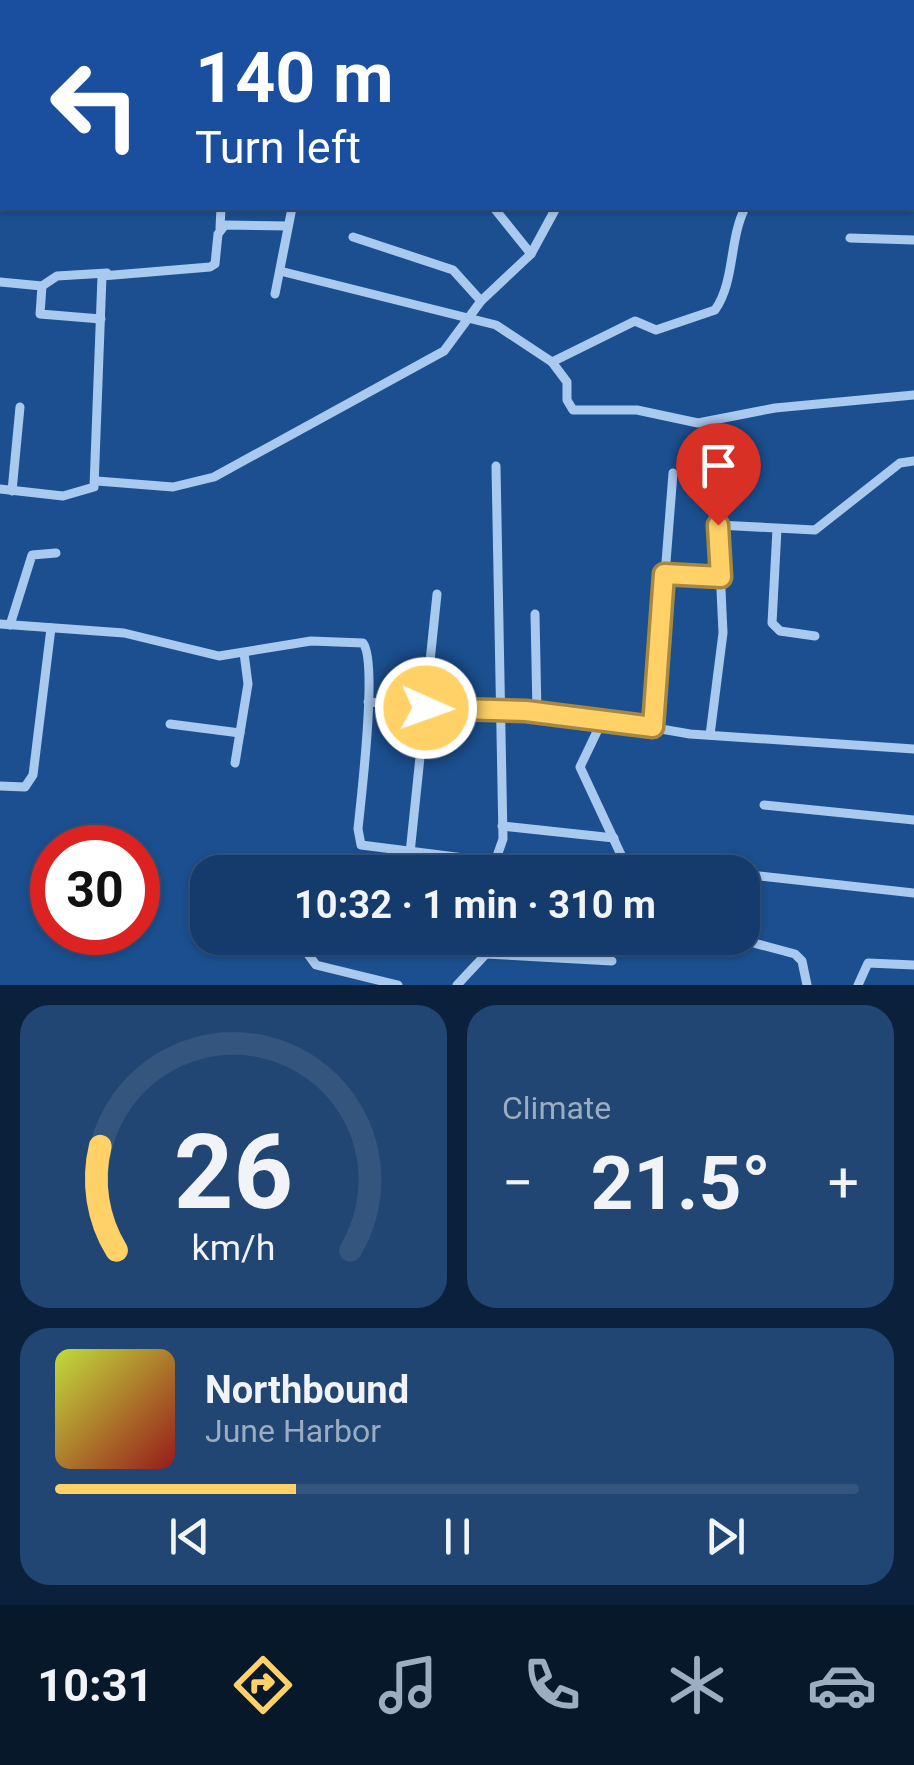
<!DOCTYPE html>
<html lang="en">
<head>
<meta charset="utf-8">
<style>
  :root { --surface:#143b6b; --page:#214673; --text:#f1f3f6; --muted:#9dadc1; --line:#33557e; --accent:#ffd166 }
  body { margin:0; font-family:Roboto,sans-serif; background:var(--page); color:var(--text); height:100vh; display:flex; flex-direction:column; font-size:38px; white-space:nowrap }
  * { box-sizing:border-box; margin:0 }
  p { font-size:32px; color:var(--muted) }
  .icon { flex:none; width:55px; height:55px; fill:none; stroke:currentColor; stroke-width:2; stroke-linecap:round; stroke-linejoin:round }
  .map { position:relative; height:985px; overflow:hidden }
  .details { display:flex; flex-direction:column; gap:20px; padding:20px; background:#0b203b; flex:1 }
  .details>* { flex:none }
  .hud { position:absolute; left:0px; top:0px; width:915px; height:210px; box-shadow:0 2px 8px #0004,0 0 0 2px var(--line); background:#1a4fa0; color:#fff; overflow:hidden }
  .speed { position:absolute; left:30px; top:825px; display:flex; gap:20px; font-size:50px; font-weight:700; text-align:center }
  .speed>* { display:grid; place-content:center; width:130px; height:130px; border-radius:50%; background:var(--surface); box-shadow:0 2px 8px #0004,0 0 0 2px var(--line); line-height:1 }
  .speed .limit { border:15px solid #d22; background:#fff; color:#111 }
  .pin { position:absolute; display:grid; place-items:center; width:85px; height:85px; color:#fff; margin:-102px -42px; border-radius:50% 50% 50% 0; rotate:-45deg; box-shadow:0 0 10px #0007 }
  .pin .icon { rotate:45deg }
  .me { position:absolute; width:110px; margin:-55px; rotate:92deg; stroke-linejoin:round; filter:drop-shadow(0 0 8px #0008) }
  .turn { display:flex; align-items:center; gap:35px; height:210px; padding:0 30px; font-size:45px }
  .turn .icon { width:130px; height:130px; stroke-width:2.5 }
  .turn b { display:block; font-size:70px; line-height:85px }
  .big { font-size:75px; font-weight:700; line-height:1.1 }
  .details .card { flex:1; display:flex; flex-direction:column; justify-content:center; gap:15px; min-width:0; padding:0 35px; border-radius:30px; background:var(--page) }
  .details .dial { align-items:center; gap:0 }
  .dial svg { height:260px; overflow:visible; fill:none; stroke:var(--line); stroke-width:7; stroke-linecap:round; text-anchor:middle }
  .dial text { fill:var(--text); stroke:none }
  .song { display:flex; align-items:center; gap:30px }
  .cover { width:120px; height:120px; border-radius:15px; background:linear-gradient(135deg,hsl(70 70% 55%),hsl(0 70% 35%)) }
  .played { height:10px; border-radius:5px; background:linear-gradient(90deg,var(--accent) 30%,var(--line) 30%) }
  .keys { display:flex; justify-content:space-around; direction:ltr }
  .heat { display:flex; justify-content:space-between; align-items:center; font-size:55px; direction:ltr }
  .details .tiles { flex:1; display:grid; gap:20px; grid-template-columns:1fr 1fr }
  .card:last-child { grid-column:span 2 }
  .trip { position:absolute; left:190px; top:855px; width:570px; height:100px; border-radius:30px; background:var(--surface); box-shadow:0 2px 8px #0004,0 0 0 2px var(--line); font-weight:700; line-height:100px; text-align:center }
  .tabs { display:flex; height:160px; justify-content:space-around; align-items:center; background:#08182b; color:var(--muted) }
  .tabs .icon { width:70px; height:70px }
  .tabs .on { color:var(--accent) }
  .tabs b { font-size:45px; color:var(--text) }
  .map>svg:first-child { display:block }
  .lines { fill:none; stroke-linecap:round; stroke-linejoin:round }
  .minor { stroke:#a9c9ee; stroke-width:9 }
  .route-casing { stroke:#a68842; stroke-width:25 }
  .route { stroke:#ffd166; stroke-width:18 }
</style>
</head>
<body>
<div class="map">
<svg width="914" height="985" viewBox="0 0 914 985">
  <rect width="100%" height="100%" fill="#1b4f8f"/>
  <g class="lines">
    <g class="minor">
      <path d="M32 0V2"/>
      <path d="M133 0V2"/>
      <path d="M197 0V2"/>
      <path d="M255 0V2"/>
      <path d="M299 0V2"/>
      <path d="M346 0V2"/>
      <path d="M583 0V2"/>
      <path d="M632 2 633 0"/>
      <path d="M710 2 711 0"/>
      <path d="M912 25H914"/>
      <path d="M912 188H914"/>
      <path d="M0 206H2"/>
      <path d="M494 208 531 254"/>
      <path d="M220 228 221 208"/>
      <path d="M353 237 453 270 481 301"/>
      <path d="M850 238 914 240"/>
      <path d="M280 271 496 325 552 362 635 321 656 330 715 310C735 282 729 239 745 208"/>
      <path d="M0 282 42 286 57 276 107 273"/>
      <path d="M42 286 40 314 101 319"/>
      <path d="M275 294 292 208"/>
      <path d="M552 362 567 382V400L573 410H637L698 423 775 408 914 395"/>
      <path d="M97 481 173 487 214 477 444 351 481 301 531 254 556 208"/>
      <path d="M0 489 63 496 94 487 102 276 210 267 215 264 218 234 225 225 288 226"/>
      <path d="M12 491 20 407"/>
      <path d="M777 529 772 623 780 631 815 636"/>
      <path d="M664 574 721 577"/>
      <path d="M535 614 537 713"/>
      <path d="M0 624 124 633 219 656 311 641 363 643C378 662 361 798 358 829L361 845 464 858 476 872"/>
      <path d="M10 625 32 555 56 553"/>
      <path d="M368 702 603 719"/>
      <path d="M170 724 240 733"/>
      <path d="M653 727 673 473"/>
      <path d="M710 735 723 633 718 525 815 530 900 463 914 461"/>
      <path d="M235 763 248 684 244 653"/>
      <path d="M0 786 25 787 33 775 51 628"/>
      <path d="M764 805 914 820"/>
      <path d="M502 826 614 838"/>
      <path d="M410 853 437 594"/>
      <path d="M702 869 733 872"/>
      <path d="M475 871 497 856 503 839 496 466"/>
      <path d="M309 872V869"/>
      <path d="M629 872 580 767 603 719 690 734 914 749"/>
      <path d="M742 874 914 893"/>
      <path d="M306 938 305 950 316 965 398 985"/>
      <path d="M735 938 795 954 802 961 807 985"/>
      <path d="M486 954 612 961"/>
      <path d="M457 985 486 954 491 938"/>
      <path d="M858 985 868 963 914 965"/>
    </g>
  </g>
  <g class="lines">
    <defs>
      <path id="route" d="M426 708 526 711 653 727 664 574 721 577 718 525"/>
    </defs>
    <use href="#route" class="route-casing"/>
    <use href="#route" class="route"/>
  </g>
</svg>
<div class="speed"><div class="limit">30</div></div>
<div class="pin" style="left:718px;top:525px;background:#d93025"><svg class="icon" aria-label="arrive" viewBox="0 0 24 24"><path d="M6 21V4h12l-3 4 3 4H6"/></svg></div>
<svg class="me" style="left:426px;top:708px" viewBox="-20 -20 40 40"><circle r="17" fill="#ffd166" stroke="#fff" stroke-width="3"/><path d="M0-11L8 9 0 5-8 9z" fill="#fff"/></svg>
<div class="trip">10:32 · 1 min · 310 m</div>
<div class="hud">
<div class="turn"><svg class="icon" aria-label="left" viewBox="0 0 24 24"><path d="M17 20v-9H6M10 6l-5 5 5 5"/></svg><div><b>140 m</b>Turn left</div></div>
</div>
</div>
<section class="details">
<div class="tiles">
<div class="card dial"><svg viewBox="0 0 100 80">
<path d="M14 69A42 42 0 1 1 86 69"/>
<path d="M14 69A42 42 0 0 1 9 37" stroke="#ffd166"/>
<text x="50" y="56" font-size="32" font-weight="700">26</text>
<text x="50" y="72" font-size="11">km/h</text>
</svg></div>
<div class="card"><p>Climate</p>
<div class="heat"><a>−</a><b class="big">21.5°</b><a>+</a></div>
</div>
<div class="card">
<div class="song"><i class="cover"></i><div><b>Northbound</b><p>June Harbor</p></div></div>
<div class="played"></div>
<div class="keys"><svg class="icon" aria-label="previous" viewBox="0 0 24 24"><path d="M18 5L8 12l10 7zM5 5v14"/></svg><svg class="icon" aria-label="pause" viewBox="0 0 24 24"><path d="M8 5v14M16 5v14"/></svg><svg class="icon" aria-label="next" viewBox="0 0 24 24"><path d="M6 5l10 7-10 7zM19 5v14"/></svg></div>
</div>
</div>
</section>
<nav class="tabs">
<b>10:31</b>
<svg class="icon on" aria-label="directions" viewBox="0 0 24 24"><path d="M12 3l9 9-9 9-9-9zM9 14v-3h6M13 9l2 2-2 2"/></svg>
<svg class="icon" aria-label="music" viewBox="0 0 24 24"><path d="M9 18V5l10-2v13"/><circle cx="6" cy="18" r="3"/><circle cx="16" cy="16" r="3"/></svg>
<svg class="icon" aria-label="phone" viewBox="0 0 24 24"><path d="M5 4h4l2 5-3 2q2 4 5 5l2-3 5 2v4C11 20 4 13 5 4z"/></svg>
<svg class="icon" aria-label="climate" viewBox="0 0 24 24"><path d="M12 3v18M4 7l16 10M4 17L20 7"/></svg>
<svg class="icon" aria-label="car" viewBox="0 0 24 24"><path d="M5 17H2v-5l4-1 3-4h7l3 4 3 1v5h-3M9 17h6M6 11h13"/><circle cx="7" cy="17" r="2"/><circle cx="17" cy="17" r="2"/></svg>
</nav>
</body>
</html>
